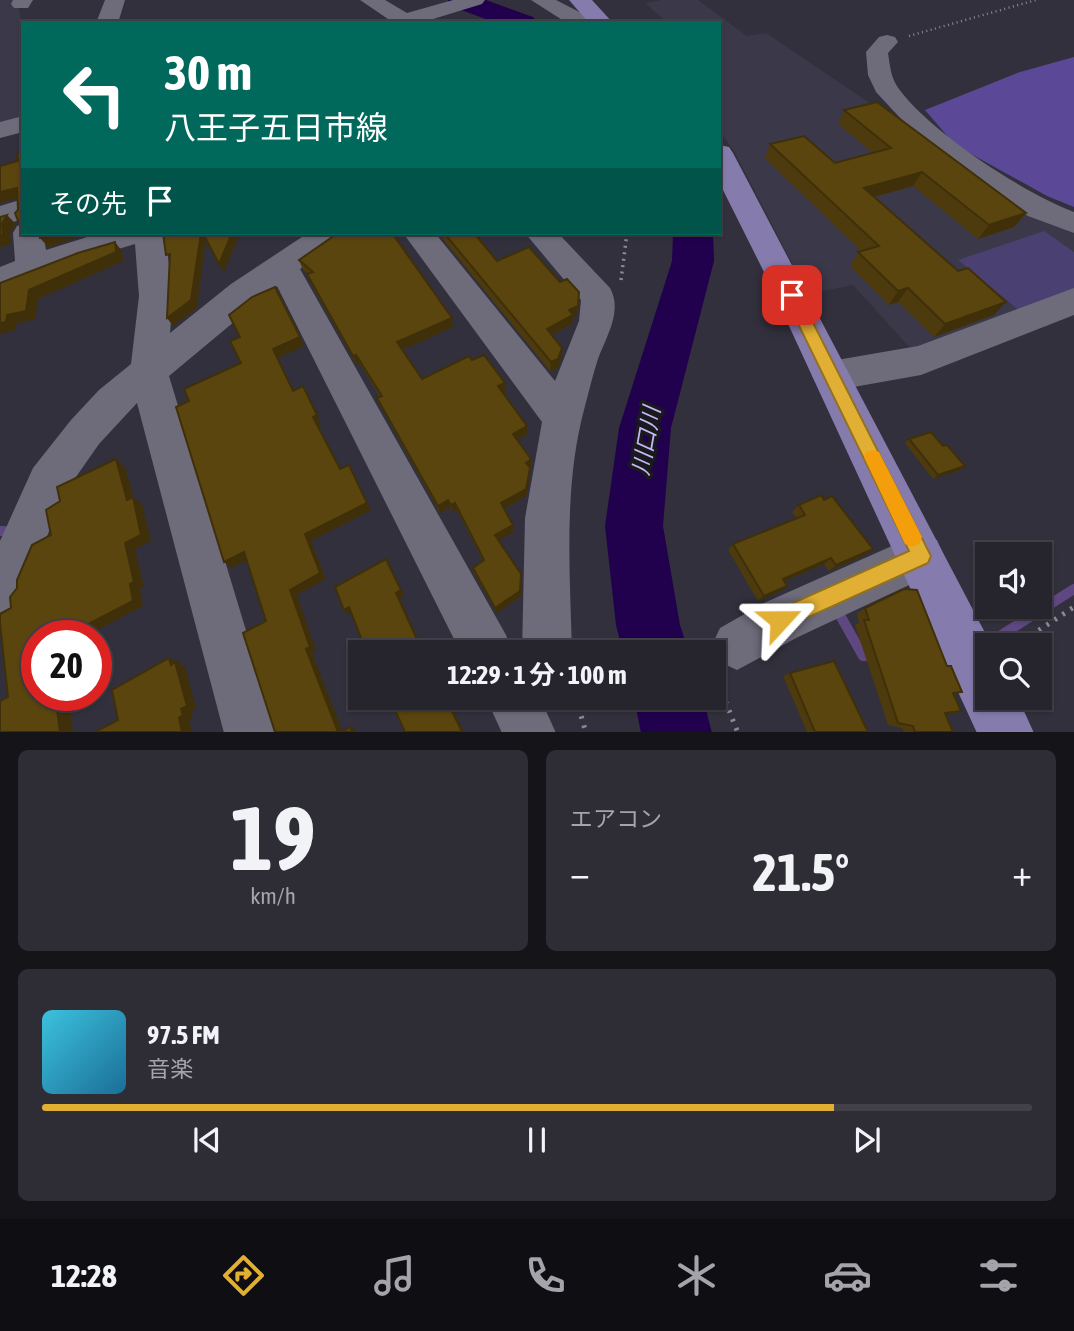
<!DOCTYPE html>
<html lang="ja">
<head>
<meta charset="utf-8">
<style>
  :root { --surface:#26242d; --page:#2e2c35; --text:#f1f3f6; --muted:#a4a4aa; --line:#424149; --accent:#e1af34 }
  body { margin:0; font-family:"Asap Condensed","Noto Sans JP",sans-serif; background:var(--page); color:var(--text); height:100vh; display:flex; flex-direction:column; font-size:26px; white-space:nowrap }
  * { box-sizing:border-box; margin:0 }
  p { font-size:23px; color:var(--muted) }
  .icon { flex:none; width:38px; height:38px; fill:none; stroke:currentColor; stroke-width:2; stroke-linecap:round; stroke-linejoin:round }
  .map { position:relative; height:732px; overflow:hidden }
  .sheet { display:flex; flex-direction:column; gap:18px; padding:18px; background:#151419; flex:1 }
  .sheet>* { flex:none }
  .hud { position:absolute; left:21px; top:21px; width:700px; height:214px; border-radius:0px; box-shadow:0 2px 5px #0004,0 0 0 2px var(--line); background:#00695c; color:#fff; overflow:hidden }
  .buttons { position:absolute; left:975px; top:542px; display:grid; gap:14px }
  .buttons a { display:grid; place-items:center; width:77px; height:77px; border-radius:0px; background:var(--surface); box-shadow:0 2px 5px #0004,0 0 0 2px var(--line); font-size:35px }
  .speed { position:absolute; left:21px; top:620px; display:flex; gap:14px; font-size:35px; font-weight:700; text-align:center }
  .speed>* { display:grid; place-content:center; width:91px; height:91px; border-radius:50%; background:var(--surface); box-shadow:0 2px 5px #0004,0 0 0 2px var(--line); line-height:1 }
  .speed .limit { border:10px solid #d22; background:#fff; color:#111 }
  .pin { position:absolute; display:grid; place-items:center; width:60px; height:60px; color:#fff; margin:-30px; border-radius:14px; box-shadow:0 4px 10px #0006 }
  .me { position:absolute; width:77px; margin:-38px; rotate:66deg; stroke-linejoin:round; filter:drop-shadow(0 0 5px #0008) }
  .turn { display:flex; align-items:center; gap:24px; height:147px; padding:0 28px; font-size:32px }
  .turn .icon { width:91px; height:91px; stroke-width:2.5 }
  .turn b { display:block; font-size:49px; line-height:60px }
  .then { display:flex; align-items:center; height:66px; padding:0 28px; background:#0003; gap:14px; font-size:26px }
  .big { font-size:52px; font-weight:700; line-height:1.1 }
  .sheet .widget { flex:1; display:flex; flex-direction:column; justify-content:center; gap:10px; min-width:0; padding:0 24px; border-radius:10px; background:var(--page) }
  .sheet .dial { align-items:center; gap:0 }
  .dial b { font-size:91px; line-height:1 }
  .song { display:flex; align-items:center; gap:21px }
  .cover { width:84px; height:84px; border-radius:10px; background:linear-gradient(135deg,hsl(190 70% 55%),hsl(200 70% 35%)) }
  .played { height:7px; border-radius:4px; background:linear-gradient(90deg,var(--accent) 80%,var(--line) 80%) }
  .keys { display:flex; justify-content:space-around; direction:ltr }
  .heat { display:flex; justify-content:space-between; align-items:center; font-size:38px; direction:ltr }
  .sheet .tiles { flex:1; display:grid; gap:18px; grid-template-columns:1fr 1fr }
  .widget:last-child { grid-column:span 2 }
  .trip { position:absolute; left:348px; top:640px; width:378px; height:70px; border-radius:0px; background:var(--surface); box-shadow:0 2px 5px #0004,0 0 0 2px var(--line); font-weight:700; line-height:70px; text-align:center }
  .menu { display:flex; height:112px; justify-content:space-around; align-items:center; background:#0f0e12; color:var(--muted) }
  .menu .icon { width:49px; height:49px }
  .menu .selected { color:var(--accent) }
  .menu b { font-size:32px; color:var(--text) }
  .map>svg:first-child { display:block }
  .built { fill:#3b384a }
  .green { fill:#4b4072 }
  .forest { fill:#5b4897 }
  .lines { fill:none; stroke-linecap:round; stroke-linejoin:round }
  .stream { stroke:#5f4781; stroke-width:10 }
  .river { fill:#21004e; fill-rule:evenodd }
  .path-far2 { stroke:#8b8994; stroke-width:2.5; stroke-dasharray:1 3.5; stroke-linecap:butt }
  .path-far1 { stroke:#8b8994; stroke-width:3.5; stroke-dasharray:2 4.5; stroke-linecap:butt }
  .path { stroke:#8b8994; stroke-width:5; stroke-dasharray:2.5 7; stroke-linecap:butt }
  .minor { fill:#6e6c7b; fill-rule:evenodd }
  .major { fill:#857bad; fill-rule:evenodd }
  .wall { fill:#4d3b0d }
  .shaded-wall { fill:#3f300a }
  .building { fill:#5a450f; stroke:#3f300a; stroke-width:2 }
  .route { fill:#e1af34; stroke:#927222; stroke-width:2 }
  .slow { fill:#f59e0b }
  .labels { text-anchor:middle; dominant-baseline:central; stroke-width:7; stroke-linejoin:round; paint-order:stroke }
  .water-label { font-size:23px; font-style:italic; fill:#c4b8fa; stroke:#1a191e }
</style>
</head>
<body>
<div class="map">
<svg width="1074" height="733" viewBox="0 0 1074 733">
  <rect width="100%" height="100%" fill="#32303c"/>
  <g class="built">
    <path d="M0 0H23L19 9 23 31V124L0 130Z"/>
    <path d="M662 0H698L747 36 766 33 1033 213 1074 226V296L921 360 853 285 808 294 734 151 719 130V23H668L645 3Z"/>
  </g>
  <path class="green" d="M1044 231 1074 252V291L1021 312 958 260Z"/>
  <path class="forest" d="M1074 57V207L1047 196 955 145 925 110 1020 72Z"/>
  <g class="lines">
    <g class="stream">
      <path d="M0 531H4"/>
      <path d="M841 617 863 656H873"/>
      <path d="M995 639 1074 589"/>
    </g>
    <g class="river">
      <path d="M448 0H486L533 17 537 23H496L451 6Z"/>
      <path d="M673 233H713L714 261 671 428 663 526 680 625 689 653H623L616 625 605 526 619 428 672 261Z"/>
      <path d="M634 698H703L712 733H641Z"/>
    </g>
    <path class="path-far2" d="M909 36 1036 0"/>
    <path class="path-far1" d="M621 280 627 233"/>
    <g class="path">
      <path d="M1015 646 1074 607"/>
      <path d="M715 675 738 733"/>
      <path d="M576 698 586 733"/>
    </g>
    <g class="minor">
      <path d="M13 0H33L28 8H14L11 4Z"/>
      <path d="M105 0H125L118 23H96Z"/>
      <path d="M360 0H385L407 13 453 0H485L482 4 420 23H386L388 19Z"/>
      <path d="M531 0H556L591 18 593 23H567Z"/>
      <path d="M887 35 895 37 898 42 888 53C890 66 891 79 899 89 931 133 1024 193 1074 212V233L1028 216 929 149 876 92 868 75 866 52 879 37Z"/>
      <path d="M23 116V132L0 138V122Z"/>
      <path d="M23 199V219L0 226V206Z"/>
      <path d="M23 224V233H43L46 250 100 233H165L173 296 170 333 231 284 308 233H345L341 240 300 269 506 635 513 653H461L277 286 169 376 277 733H224L137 403 99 444 64 494 17 611 0 618V541L33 468 71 420 99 390 131 364 139 296 135 244 85 259 0 292V267L15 261 13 233 17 226Z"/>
      <path d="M403 233H435L555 381 579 321 581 300 525 233H558L610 288C623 311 606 337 598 359 593 374 589 391 585 406 563 486 570 571 572 653H522L525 518 542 422Z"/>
      <path d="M1074 288V315L921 375 831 391 818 387 812 376 818 365 831 361 918 346Z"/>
      <path d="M921 533 937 540 944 556 937 572 798 637 737 670 720 662 712 645 720 628 764 603Z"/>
      <path d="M486 698H540L556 733H502Z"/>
    </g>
    <g class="major">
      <path d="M569 0H592L613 23H589Z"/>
      <path d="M719 145 729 147 733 153 992 646H987V698H1018L1034 733H977L765 274 719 182Z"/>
    </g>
  </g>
  <g class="wall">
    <path d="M844 110 1026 213 1014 227 978 239 913 186 874 197 994 315 934 337 898 302 889 305 850 266 858 252 861 251 765 158 770 144 835 163 873 153 838 124Z"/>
    <path d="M438 233H474L497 261 560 282 579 292 577 315 573 317 572 324 552 335 562 348V357L558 368 550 371Z"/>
    <path d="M299 260 453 327 402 350 422 379 472 360 505 383V392L503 393 527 426V434L518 439 531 466 529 468 530 476 526 496 504 509 513 525 514 532 498 540 521 579V596L497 613 474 573 473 568 483 561 457 510 453 512 450 507 440 513 381 407 377 398 380 397 360 364 357 365 311 284 307 274H308L303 270Z"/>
    <path d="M909 439 943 446 965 466 960 470 933 479 905 443Z"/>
    <path d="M799 505 865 555 829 571 824 564 784 581 781 591 758 601 728 550 733 544 797 518 792 512Z"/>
    <path d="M865 608 947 666 962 692 954 694 961 711 945 714 953 732H904L902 728 888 725 855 625 859 623 857 613Z"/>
    <path d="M790 673 868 732H807L783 676Z"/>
  </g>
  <g class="shaded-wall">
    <path d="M922 172 913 186 856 202 864 188Z"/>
    <path d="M17 188 23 197 0 203V192Z"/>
    <path d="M1026 213 1014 227 978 239 989 225Z"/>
    <path d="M7 215 16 224 10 233 11 244 0 247V236L2 224Z"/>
    <path d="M56 233H92L48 247 40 238Z"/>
    <path d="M201 233H203L206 239 197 308 173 326 167 318Z"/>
    <path d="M232 233H240L224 272 219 264Z"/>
    <path d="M115 242 122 251 123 261 38 299 35 319 16 324 15 330 0 334V323L29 290Z"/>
    <path d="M908 288 898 302 889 305 898 291Z"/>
    <path d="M279 297 304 346 278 358 298 399 273 349Z"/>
    <path d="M1006 302 994 315 934 337 945 324Z"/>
    <path d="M578 306 577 315 573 317 572 324 546 338 547 329 569 310Z"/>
    <path d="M452 318 453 327 400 351 397 342Z"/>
    <path d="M562 348V357L558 368 550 371 551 362Z"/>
    <path d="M356 355 360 364 357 365 353 356Z"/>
    <path d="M505 383V392L499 395 498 386Z"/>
    <path d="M303 386 321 423 318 425 345 477 313 417Z"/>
    <path d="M527 426V434L514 442 513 434Z"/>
    <path d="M116 459 125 467 134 498 142 504 151 541 135 549 144 587 140 589 143 606 88 635H67L130 584 125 543 127 500Z"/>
    <path d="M531 459V466L526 471V463Z"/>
    <path d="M349 465 371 510 311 541 326 579 297 595 316 651 312 653 343 732H338L306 649 290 590 305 534Z"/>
    <path d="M965 466 960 470 933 479 938 475Z"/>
    <path d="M530 468V476L526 496 502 510 501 503Z"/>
    <path d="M448 500 450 507 440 513 438 506Z"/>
    <path d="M455 503 457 510 453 512 451 505Z"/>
    <path d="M513 525 514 532 496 542 495 535Z"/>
    <path d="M873 549 865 555 829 571 836 565Z"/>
    <path d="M244 552 251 558 232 568 224 562Z"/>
    <path d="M831 558 824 564 776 585 783 579Z"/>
    <path d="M386 559 404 595 400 598 424 653H423L396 593Z"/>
    <path d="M521 574V596L497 613 495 608Z"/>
    <path d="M787 586 781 591 758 601 764 596Z"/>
    <path d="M349 607 354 612 349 615 344 610Z"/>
    <path d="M169 658 179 662V664L185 666 196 709 191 712 193 718 189 720 192 732H182L179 718 181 709Z"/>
    <path d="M55 695H68L73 732H60Z"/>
    <path d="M454 698 457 701 451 705 464 732H462L448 703Z"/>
    <path d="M350 727 355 729 357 732H352Z"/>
  </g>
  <g class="building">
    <path d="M877 102 1026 213 989 225 922 172 864 188 958 271 968 268 1006 302 945 324 908 288 898 291 858 252 879 246 770 144 804 136 835 163 891 148 844 110Z"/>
    <path d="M23 153V222L18 221 15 213 18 210 17 188 0 192V166L18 161 17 154Z"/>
    <path d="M7 215 2 224 3 235 0 236V217Z"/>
    <path d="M39 233H56L40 238Z"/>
    <path d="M163 233H201L191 300 167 318 170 254 166 255Z"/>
    <path d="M203 233H232L219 264Z"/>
    <path d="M338 233H392L452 318 397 342 422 379 469 356 472 360 484 355 505 383 498 386 527 426 513 434 531 459 526 463 530 468 526 489 501 503 513 525 495 535 521 574 520 591 495 608 473 568 484 560 455 503 451 505 448 500 438 506 377 398 382 396 356 355 353 356 307 274 313 272 299 260Z"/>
    <path d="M444 233H474L497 261 529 247 560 282 567 279 579 292 578 306 569 310 573 315 547 329 562 348 558 359 551 362Z"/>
    <path d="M115 242 116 252 29 290 26 311 7 315 6 322 0 323V283L78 253Z"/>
    <path d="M275 287 300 337 273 349 293 391 303 386 317 415 313 417 340 469 349 465 367 503 305 534 320 573 290 590 310 647 306 649 338 732H275L243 633 266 621 244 552 224 562 176 407 189 401 184 389 241 363 230 341 240 337 229 315 252 297Z"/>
    <path d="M931 432 943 446 947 445 965 466 938 475 909 439Z"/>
    <path d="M116 459 127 500 133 497 141 535 125 543 134 582 130 584 133 601 67 635H37V695H55L60 732H0V701L8 697 0 623V614L11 608 10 597 17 588V580L32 545 51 535 46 510 60 501 57 487Z"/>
    <path d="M821 495 824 500 832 496 873 549 836 565 831 558 783 579 787 586 764 596 733 544 805 515 799 505Z"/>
    <path d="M386 559 401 590 396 593 423 653H367L349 607 344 610 335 587Z"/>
    <path d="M904 589 917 590 947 666H951L962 692 953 693 961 711 945 713 953 732H915L913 726 898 723 864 620H869L865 608Z"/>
    <path d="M169 658 171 665 175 662 187 706 181 709 183 715 179 718 182 732H95L118 720 112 690Z"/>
    <path d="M834 661 868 732H815L790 673Z"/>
    <path d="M384 698H454L448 703 462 732H405L391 701 386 704Z"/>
    <path d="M350 727 352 732H342Z"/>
  </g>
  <path class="route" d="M792 289 799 295 931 556 928 563 780 630 773 627 770 620 773 612 909 551 784 295Z"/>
  <path class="slow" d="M873 450 879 452 919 531 922 537 919 544 912 547 905 544 864 457 866 452Z"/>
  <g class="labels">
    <g class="water-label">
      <text transform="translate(646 441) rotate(-80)">川口川</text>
    </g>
  </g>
</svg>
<div class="buttons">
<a><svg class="icon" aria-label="sound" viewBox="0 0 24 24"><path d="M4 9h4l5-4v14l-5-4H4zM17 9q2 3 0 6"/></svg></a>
<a><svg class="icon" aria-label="search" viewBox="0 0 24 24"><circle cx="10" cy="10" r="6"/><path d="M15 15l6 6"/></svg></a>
</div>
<div class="speed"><div class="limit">20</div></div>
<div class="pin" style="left:792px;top:295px;background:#d93025"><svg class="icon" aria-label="arrive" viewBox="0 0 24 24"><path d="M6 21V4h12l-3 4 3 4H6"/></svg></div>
<svg class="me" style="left:780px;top:620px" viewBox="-20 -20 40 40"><path d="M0-17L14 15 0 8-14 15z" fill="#e1af34" stroke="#fff" stroke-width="4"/></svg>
<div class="trip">12:29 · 1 分 · 100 m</div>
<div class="hud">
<div class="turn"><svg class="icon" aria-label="left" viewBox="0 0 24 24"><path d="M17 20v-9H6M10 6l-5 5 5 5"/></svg><div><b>30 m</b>八王子五日市線</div></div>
<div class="then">その先<svg class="icon" aria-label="arrive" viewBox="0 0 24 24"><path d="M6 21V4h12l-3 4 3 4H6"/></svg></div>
</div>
</div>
<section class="sheet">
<div class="tiles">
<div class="widget dial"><b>19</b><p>km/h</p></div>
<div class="widget"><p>エアコン</p>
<div class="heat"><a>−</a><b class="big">21.5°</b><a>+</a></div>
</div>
<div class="widget">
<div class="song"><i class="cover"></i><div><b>97.5 FM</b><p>音楽</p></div></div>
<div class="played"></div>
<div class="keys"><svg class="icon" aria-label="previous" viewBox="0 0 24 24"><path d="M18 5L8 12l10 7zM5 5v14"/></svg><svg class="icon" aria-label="pause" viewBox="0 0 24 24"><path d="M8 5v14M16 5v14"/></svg><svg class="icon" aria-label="next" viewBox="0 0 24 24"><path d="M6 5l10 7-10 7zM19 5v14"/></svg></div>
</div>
</div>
</section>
<nav class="menu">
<b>12:28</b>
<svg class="icon selected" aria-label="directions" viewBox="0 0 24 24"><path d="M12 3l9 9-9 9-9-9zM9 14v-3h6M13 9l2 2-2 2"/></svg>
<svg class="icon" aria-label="music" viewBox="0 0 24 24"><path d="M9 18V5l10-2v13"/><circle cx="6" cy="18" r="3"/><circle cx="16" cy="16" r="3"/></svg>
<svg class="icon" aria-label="phone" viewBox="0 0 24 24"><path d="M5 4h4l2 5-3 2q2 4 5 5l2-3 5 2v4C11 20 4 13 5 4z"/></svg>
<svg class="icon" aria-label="climate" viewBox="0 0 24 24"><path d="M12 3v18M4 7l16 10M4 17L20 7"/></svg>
<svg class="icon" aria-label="car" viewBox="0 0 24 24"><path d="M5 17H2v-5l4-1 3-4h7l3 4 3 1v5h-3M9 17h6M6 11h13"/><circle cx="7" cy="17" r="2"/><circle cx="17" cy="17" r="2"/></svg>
<svg class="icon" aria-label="filters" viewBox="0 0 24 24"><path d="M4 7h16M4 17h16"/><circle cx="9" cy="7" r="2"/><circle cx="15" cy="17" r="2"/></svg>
</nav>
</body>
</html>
